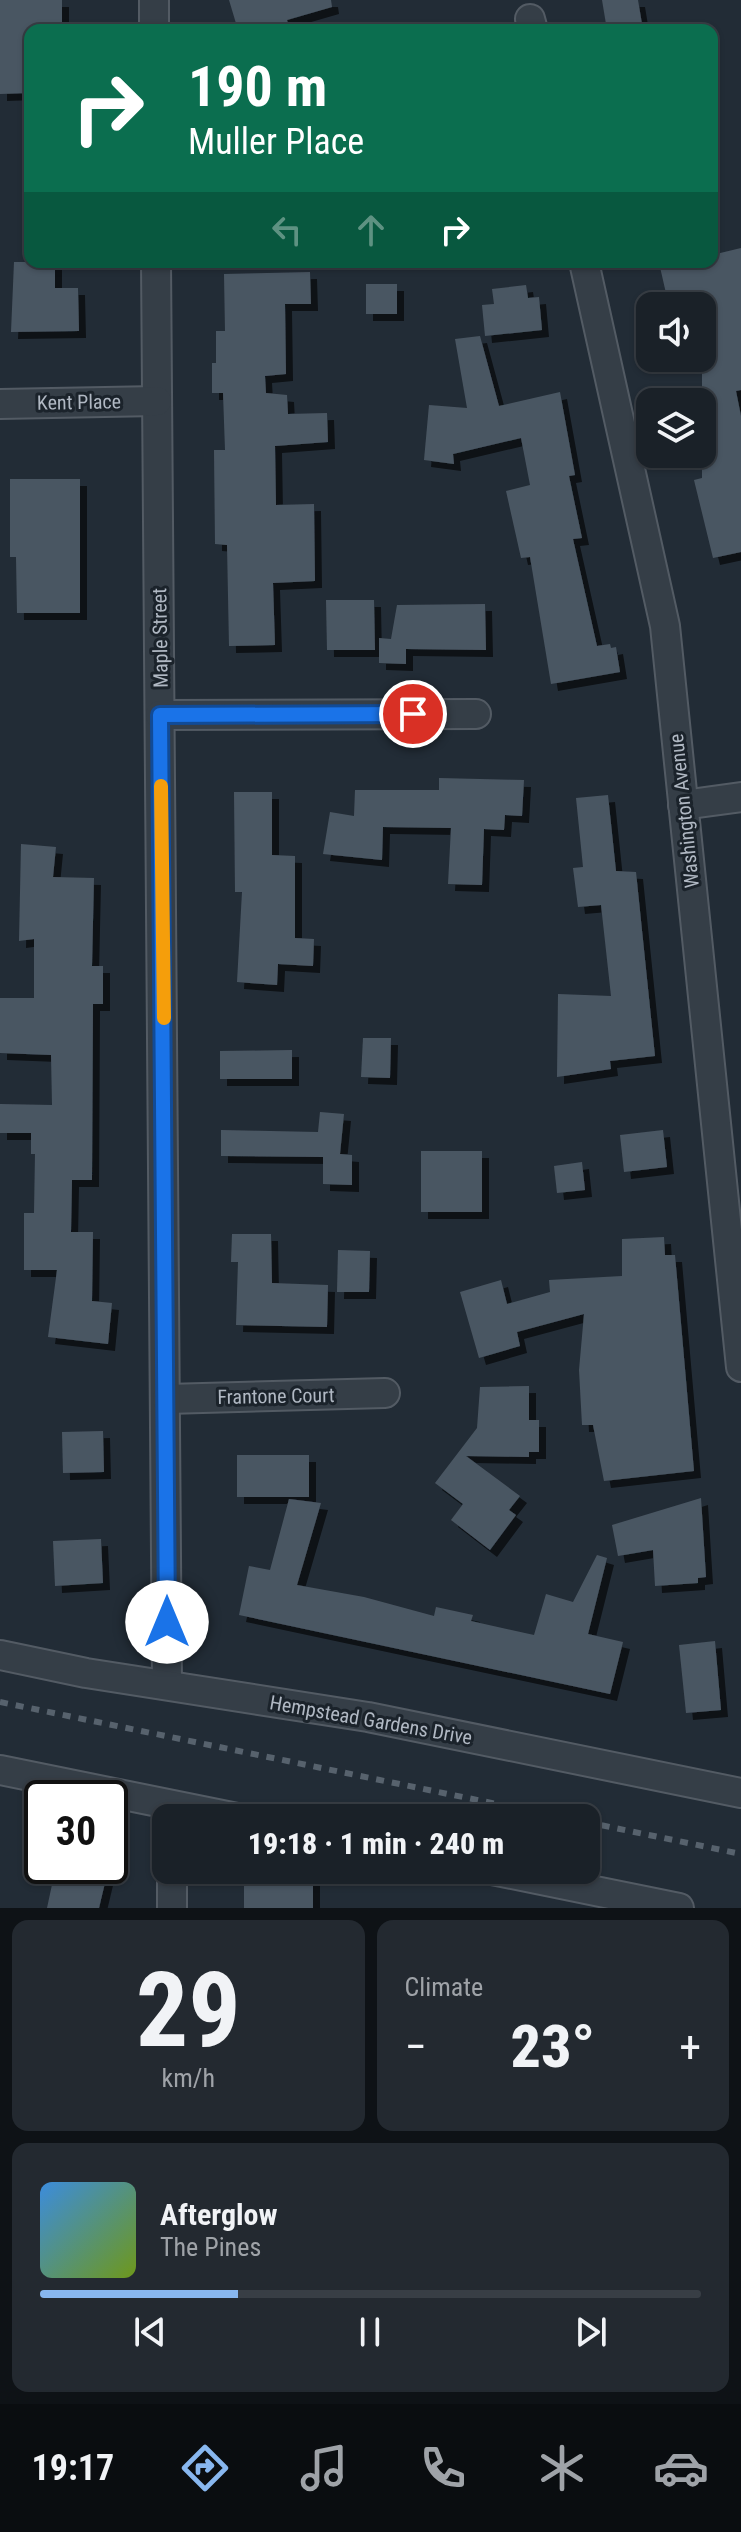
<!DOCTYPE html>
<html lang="en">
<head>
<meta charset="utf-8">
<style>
  :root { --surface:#1a2128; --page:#232930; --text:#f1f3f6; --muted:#9fa3a8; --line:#383e45; --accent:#88b7ef }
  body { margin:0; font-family:"Roboto Condensed",sans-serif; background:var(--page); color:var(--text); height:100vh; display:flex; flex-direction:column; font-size:30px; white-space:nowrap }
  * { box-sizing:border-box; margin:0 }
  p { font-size:26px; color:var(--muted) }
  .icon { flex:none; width:44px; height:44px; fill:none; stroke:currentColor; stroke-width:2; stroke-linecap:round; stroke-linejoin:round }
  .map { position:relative; height:1908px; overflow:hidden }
  .drawer { display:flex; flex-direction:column; gap:12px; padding:12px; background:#0e1216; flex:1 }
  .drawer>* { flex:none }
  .hud { position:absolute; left:24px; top:24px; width:694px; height:244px; border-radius:16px; box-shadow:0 2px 6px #0004,0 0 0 2px var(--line); background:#0b6e4f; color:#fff; overflow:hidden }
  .tools { position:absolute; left:636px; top:292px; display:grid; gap:16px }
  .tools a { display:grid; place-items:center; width:80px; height:80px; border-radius:16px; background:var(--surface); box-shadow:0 2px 6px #0004,0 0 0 2px var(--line); font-size:40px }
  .speed { position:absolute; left:24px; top:1780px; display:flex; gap:16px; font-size:40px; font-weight:700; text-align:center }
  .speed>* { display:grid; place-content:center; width:104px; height:104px; border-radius:50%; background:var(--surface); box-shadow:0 2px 6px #0004,0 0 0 2px var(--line); line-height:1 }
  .speed .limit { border:4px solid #111; border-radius:12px; background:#fff; color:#111 }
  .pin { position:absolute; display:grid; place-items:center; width:68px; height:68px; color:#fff; margin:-34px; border:4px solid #fff; border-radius:50%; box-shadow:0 2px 8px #0007 }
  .me { position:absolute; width:88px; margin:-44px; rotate:0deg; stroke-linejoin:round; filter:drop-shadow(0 0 6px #0008) }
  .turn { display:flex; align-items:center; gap:28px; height:168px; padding:0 32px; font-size:36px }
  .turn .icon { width:104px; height:104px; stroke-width:2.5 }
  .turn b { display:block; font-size:56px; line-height:68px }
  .lanes { display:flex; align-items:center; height:76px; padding:0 32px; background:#0003; justify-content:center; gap:40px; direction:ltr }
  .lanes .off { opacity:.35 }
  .big { font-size:60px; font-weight:800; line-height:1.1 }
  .drawer .card { flex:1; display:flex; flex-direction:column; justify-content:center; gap:12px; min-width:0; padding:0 28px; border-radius:16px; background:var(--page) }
  .drawer .dial { align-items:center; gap:0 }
  .dial b { font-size:104px; line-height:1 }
  .song { display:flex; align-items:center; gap:24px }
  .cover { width:96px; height:96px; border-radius:12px; background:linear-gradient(135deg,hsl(210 70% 55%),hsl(80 70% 35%)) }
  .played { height:8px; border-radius:4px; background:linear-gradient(90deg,var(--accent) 30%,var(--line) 30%) }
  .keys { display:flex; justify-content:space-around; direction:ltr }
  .heat { display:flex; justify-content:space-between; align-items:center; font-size:44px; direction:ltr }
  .drawer .tiles { flex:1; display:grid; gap:12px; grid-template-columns:1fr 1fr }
  .card:last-child { grid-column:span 2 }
  .trip { position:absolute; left:152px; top:1804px; width:448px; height:80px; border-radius:16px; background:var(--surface); box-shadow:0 2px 6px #0004,0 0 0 2px var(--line); font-weight:800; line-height:80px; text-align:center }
  .tab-bar { display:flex; height:128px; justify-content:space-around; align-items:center; background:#0a0d10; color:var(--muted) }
  .tab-bar .icon { width:56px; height:56px }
  .tab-bar .selected { color:var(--accent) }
  .tab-bar b { font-size:36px; color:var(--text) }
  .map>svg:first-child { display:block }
  .building { fill:#4a5662; filter:url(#shadow) }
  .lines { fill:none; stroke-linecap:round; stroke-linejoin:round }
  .minor-casing { stroke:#535b64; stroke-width:32 }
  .minor { stroke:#353e47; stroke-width:28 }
  .rail { stroke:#57626d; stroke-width:6; stroke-dasharray:8 8; stroke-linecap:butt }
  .route-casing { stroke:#114b97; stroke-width:20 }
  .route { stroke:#1a73e8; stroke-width:14 }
  .slow { stroke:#f59e0b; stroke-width:14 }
  .labels { text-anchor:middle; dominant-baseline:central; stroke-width:6; stroke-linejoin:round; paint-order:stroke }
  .street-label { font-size:20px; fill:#b0b8c3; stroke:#1b232b }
</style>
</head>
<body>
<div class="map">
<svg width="741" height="1908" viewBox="0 0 741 1908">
  <defs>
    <filter id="shadow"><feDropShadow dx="7" dy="7" stdDeviation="0" flood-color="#0009"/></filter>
  </defs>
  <rect width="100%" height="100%" fill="#222c36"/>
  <g class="building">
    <path d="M0 0H62V30H30V37H26L28 93 0 94Z"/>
    <path d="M229 0H331L332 7 287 20 290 30H238Z"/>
    <path d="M602 0H638L643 30H607Z"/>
    <path d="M741 248V390L736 391 741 416V552L713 558 694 480 702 478V293L668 302 660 267 682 262H712V255Z"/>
    <path d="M14 262H55V288H78L79 331 11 332Z"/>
    <path d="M310 272 311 304H285L286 374 265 376 266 393 287 395 288 414 327 413 328 442 275 446 276 505 314 504 315 581 273 583 275 645 229 646 227 545 215 544 214 450H225L223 393H212V363H216V331H225L224 274Z"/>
    <rect x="366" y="284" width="31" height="30"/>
    <path d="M526 285 528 298 539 297 542 330 485 336 482 305 494 304 492 289Z"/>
    <path d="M480 336 499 406 560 392 575 475 569 476 582 538 573 539 597 646 610 644 611 648 616 647 620 672 551 684 530 557 521 558 506 491 530 485 521 438 453 454 454 464 424 460 429 405 467 408 455 339Z"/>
    <path d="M10 479H80V613H17L16 557H10Z"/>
    <path d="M326 600H374L375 650H327Z"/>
    <path d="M485 604 486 650 406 649V664L379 663V638L391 639 397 605Z"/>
    <path d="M439 778 524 780 522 816 505 815 504 830 484 829 482 885 448 884 451 828 383 827 382 860 323 854 330 812 354 816 355 790H439Z"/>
    <path d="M234 792H272V855L295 856V938L314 939 313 966 278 964 277 985 237 982 242 892H235Z"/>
    <path d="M608 795 616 871 636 872 655 1056 610 1061 611 1069 557 1077 558 994 611 996 601 905 578 907 573 868 583 867 576 798Z"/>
    <path d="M21 844 56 847 53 877 94 878 92 966H103V1004H93L92 1180H72L71 1232H93L92 1301 112 1303 108 1344 48 1337 57 1270H24V1213H34L35 1154H31V1133H0V1104L52 1105 51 1055 0 1053V998H34V939L19 941Z"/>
    <path d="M363 1038H391L390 1078 361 1077Z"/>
    <path d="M292 1050V1079H220V1051Z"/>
    <path d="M320 1112 344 1114 340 1154 352 1155V1185L323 1184V1157L221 1156V1130L318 1132Z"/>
    <path d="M663 1130 667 1167 624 1172 620 1135Z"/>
    <rect x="421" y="1151" width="61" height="61"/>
    <path d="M582 1162 585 1190 557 1193 554 1166Z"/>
    <path d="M232 1234H271L272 1283 328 1285 327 1327 236 1325 238 1262H231Z"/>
    <path d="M664 1237 665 1255H675L694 1471 604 1481 593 1425H582L579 1370 584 1314 517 1332 520 1346 479 1358 460 1292 501 1280 507 1304 550 1292 549 1280 622 1276V1239Z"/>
    <path d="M338 1250 370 1251 369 1292H337Z"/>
    <path d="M529 1386V1420H539V1452H529V1457L466 1456 520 1496 509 1510 516 1515 490 1550 451 1520 463 1504 435 1483 477 1428 480 1387Z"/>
    <path d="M103 1431 104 1472 63 1473 62 1432Z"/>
    <rect x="237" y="1455" width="72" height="42"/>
    <path d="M701 1498 706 1577 698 1578V1583L655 1586 653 1550 618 1556 612 1525Z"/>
    <path d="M289 1499 321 1503 297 1585 364 1597 434 1616 436 1607 473 1615 471 1621 534 1635 546 1594 573 1602 597 1555 607 1558 588 1634 623 1642 610 1694 239 1615 249 1566 270 1570Z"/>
    <path d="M101 1539 103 1583 55 1586 53 1541Z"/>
    <path d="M715 1641 721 1710 686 1713 679 1645Z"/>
    <path d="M56 1866H109L99 1908H47Z"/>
    <path d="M263 1878H313V1908H244V1883H263Z"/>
  </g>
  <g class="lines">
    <defs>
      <g id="minor">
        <path d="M154 0V30"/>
        <path d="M530 19 533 30"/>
        <path d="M156 262 167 1685"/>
        <path d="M584 262 665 626 741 1367"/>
        <path d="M0 404 157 401"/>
        <path d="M160 715 476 714"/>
        <path d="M683 805 741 797"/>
        <path d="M167 1399 385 1393"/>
        <path d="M0 1655 86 1673 368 1717 741 1793"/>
        <path d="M0 1770 237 1818"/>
        <path d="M172 1870V1908"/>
        <path d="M492 1870 679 1908"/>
      </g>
    </defs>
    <use href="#minor" class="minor-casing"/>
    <use href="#minor" class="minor"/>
    <g class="rail">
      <path d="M0 1702 565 1818"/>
      <path d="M586 1822 741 1854"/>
    </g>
  </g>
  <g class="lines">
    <defs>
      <path id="route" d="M167 1622 160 715 413 714"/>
    </defs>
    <use href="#route" class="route-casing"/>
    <use href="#route" class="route"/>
    <path class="slow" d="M161 786 164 1018"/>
  </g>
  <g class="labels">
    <g class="street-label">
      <text transform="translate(79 402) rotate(-1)">Kent Place</text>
      <text transform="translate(160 638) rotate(-91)">Maple Street</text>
      <text transform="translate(684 811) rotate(-96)">Washington Avenue</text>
      <text transform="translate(276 1396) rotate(-1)">Frantone Court</text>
      <text transform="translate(371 1720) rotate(10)">Hempstead Gardens Drive</text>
    </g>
  </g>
</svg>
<div class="tools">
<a><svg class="icon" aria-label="sound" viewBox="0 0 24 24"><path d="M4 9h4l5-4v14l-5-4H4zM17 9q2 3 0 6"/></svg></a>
<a><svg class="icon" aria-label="layers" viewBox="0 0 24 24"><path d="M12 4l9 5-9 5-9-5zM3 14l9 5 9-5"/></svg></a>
</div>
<div class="speed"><div class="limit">30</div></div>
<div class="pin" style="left:413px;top:714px;background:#d93025"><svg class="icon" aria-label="arrive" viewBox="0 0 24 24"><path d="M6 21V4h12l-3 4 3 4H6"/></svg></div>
<svg class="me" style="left:167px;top:1622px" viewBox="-20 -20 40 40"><circle r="19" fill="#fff"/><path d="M0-13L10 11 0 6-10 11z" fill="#1a73e8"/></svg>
<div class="trip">19:18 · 1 min · 240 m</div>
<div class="hud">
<div class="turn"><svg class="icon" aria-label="right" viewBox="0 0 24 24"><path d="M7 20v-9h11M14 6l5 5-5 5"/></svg><div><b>190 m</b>Muller Place</div></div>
<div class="lanes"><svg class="icon off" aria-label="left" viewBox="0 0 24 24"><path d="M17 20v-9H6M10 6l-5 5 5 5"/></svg><svg class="icon off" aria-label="ahead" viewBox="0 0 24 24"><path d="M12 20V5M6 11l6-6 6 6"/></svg><svg class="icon" aria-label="right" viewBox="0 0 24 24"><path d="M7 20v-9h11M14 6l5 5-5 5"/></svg></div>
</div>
</div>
<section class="drawer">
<div class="tiles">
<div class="card dial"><b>29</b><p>km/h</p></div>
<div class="card"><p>Climate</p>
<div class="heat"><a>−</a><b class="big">23°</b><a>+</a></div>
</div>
<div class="card">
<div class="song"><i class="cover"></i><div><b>Afterglow</b><p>The Pines</p></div></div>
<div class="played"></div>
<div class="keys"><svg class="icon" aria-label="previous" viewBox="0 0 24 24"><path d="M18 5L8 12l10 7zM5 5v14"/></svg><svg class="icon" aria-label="pause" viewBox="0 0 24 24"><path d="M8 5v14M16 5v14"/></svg><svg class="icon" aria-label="next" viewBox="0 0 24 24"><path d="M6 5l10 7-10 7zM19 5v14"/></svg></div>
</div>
</div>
</section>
<nav class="tab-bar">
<b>19:17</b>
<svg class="icon selected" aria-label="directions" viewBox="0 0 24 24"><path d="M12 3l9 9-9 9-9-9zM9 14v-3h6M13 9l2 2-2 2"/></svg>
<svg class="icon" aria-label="music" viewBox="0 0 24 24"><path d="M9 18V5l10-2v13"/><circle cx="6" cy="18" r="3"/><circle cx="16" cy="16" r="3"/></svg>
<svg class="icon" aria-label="phone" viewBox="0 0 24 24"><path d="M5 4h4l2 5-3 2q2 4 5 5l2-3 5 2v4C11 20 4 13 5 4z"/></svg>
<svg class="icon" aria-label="climate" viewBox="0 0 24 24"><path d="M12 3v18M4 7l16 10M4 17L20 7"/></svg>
<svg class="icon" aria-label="car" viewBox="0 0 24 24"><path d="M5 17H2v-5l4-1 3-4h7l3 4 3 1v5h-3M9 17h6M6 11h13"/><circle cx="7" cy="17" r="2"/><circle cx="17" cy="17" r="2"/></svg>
</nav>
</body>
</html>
